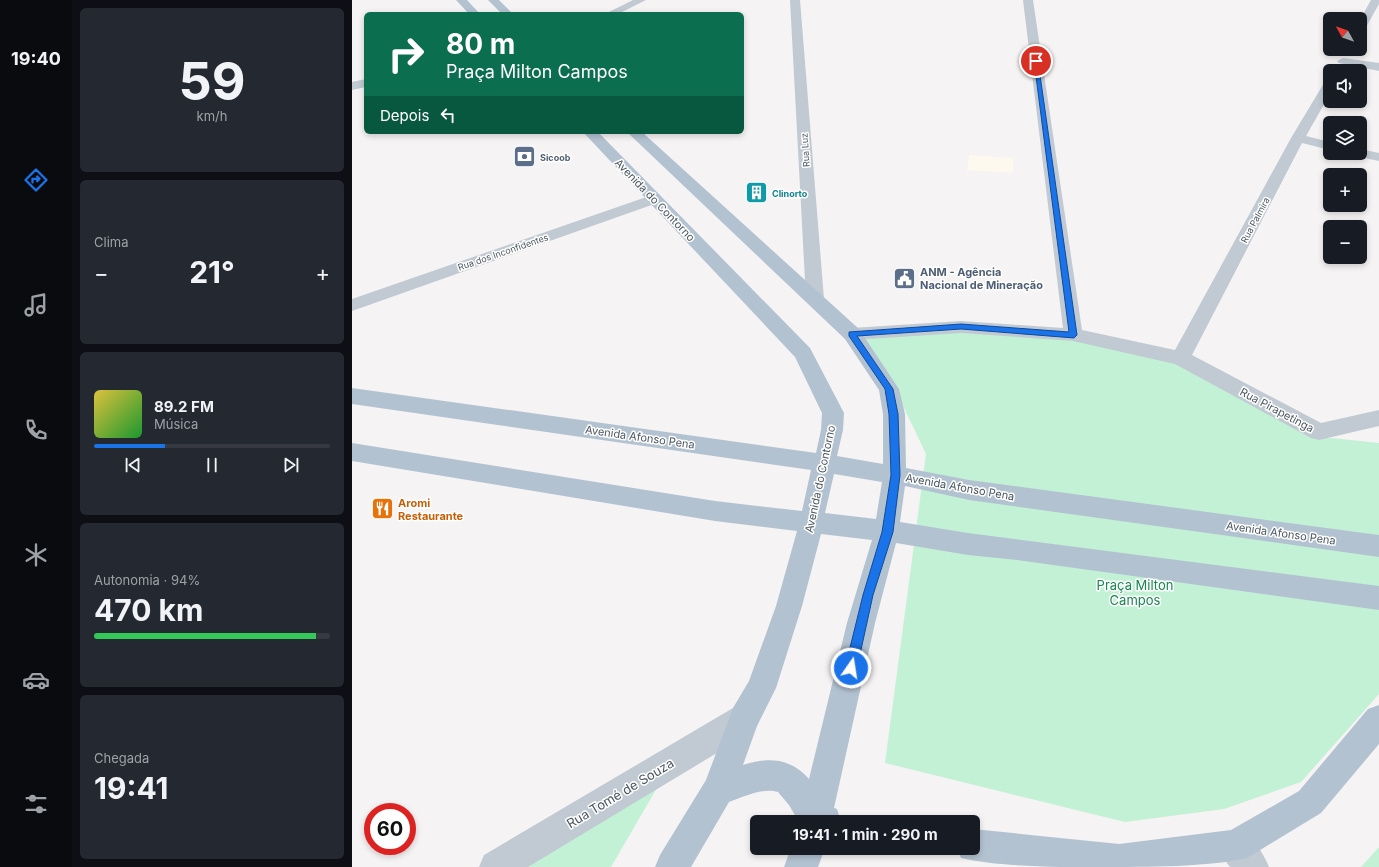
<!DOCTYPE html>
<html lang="pt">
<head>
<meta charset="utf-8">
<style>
  :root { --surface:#171b24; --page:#242831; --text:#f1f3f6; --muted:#9ea1a6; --line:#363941; --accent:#1a73e8 }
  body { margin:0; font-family:Inter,sans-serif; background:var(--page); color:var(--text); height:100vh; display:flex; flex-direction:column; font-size:15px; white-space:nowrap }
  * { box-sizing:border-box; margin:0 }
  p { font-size:13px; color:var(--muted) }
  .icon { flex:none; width:22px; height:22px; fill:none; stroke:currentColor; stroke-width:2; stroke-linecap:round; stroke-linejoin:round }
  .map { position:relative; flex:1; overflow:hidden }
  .sheet { display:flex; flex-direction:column; gap:8px; padding:8px; background:#0d0f14; width:280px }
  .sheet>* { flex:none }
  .hud { position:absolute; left:12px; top:12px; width:380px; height:122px; border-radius:6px; box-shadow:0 2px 6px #0003; background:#0b6e4f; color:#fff; overflow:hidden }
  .needle { width:26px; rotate:310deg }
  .tools { position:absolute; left:971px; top:12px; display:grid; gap:8px }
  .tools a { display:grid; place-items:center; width:44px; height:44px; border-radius:6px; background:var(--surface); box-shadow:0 2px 6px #0003; font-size:20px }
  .speed { position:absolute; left:12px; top:803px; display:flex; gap:8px; font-size:20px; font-weight:700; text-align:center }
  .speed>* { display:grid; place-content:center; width:52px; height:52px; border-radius:50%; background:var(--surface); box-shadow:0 2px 6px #0003; line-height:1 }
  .speed .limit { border:6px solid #d22; background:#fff; color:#111 }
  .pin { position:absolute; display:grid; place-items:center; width:34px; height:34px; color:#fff; margin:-17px; border:2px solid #fff; border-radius:50%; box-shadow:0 1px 4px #0007 }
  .me { position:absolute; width:44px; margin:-22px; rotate:13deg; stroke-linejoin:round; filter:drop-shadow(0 0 3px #0008) }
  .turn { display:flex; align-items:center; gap:14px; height:84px; padding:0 16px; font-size:18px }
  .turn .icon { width:52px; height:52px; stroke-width:2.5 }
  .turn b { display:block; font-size:28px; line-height:34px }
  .then { display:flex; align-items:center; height:38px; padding:0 16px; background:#0003; gap:8px; font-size:15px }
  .big { font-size:30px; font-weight:700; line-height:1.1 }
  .sheet .widget { flex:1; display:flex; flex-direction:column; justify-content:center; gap:6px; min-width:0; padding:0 14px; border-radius:6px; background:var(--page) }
  .sheet .dial { align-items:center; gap:0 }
  .dial b { font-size:52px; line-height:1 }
  .song { display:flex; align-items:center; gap:12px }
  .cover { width:48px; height:48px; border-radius:6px; background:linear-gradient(135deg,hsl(50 70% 55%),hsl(130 70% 35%)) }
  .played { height:4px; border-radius:2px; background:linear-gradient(90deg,var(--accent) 30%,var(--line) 30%) }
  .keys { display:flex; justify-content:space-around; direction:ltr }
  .heat { display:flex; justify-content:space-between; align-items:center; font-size:22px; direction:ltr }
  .charge { height:6px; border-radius:3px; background:linear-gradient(90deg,#34c759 94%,var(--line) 0) }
  .trip { position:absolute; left:398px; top:815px; width:230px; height:40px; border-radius:6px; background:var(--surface); box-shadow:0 2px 6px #0003; font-weight:700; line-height:40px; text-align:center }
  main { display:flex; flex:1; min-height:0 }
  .tab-bar { display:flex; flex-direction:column; width:72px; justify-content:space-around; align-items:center; background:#090b0e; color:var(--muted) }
  .tab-bar .icon { width:28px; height:28px }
  .tab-bar .current { color:var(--accent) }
  .tab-bar b { font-size:18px; color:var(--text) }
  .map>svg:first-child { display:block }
  .commercial { fill:#fdf9ef }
  .green { fill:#c3f1d5 }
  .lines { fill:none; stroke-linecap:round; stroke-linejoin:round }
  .minor { fill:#c1cad2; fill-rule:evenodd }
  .major { fill:#b3c2d1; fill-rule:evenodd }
  .route { fill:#1a73e8; stroke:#114b97 }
  .labels { text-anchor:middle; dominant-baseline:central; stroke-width:3; stroke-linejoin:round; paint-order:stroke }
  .far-street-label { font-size:9px; fill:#4a5661; stroke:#fff }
  .far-service-label { font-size:9px; font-weight:bold; fill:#4e5e75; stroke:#fff; text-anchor:start }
  .far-culture-label { font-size:9px; font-weight:bold; fill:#0d838f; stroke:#fff; text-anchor:start }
  .street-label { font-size:11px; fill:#4a5661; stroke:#fff }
  .service-label { font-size:11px; font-weight:bold; fill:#4e5e75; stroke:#fff; text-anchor:start }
  .food-label { font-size:11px; font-weight:bold; fill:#c56008; stroke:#fff; text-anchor:start }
  .near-park-label { font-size:13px; fill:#17864f; stroke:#fff }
  .near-street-label { font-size:13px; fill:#4a5661; stroke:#fff }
</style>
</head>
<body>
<main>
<nav class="tab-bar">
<b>19:40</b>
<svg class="icon current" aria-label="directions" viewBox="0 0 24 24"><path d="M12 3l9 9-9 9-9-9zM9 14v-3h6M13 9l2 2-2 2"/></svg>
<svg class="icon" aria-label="music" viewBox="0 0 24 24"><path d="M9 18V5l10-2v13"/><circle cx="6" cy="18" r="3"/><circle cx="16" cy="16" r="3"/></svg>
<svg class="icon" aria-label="phone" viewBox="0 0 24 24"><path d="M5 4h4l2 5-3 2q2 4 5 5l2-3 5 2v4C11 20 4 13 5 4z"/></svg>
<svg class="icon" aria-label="climate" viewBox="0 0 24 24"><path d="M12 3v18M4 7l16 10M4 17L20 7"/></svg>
<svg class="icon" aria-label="car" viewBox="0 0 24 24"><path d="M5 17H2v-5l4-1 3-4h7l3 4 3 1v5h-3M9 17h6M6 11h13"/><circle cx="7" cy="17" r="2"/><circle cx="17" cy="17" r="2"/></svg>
<svg class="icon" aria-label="filters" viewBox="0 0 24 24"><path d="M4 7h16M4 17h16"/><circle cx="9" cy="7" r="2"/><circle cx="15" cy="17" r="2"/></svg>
</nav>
<section class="sheet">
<div class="widget dial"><b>59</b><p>km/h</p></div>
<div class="widget"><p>Clima</p>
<div class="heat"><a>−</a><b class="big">21°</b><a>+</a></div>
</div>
<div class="widget">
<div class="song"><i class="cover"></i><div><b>89.2 FM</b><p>Música</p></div></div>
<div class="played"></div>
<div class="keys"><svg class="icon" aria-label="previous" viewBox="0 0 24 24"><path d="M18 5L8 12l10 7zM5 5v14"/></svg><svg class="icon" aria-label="pause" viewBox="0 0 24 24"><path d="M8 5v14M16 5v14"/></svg><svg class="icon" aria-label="next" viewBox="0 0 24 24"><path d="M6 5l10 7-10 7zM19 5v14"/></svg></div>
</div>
<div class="widget"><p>Autonomia · 94%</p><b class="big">470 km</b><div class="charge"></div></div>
<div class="widget"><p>Chegada</p><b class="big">19:41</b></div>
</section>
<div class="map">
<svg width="1027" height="867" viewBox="0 0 1027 867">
  <rect width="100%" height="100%" fill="#f5f3f3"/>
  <path class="commercial" d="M617 155 661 158V173L615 170Z"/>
  <g class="green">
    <path d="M607 328 720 337 828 360 970 437 1027 443V694L949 782 872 809 773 822 533 763 574 454 542 387 513 339Z"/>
    <path d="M309 781 259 867H175Z"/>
    <path d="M1027 847V867H1009Z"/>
  </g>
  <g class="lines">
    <g class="minor">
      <path d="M281 0H294L266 14H253Z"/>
      <path d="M438 0H448L472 299 469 303 463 305 457 303 454 299Z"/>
      <path d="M671 0H681L730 330 823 350 939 138 972 83 978 79V94L954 136 978 142V150L950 143 840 355 969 423 1027 410V426L967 440 959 438 823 364 721 341 609 333 500 340 493 339 490 334 493 329 500 328 609 321 711 328Z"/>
      <path d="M1019 0H1027V4L1013 29 1008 32V20Z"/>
      <path d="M991 58 1027 63V71L987 63 985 61Z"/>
      <path d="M14 79V87L0 90V82Z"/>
      <path d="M1008 149 1027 153V161L1003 156 1001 153H1008Z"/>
      <path d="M303 194 308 196 311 199 308 202 0 311V299Z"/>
      <path d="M392 704 403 708 407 719 403 730 176 867H127L132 855 381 708Z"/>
      <path d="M883 829C900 836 910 850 917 867H878L871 858 866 846 871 834Z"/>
    </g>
    <g class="major">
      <path d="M104 0H115L128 14H117Z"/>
      <path d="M136 0H147L161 14H150Z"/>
      <path d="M231 132H246L458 348 492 413 491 430 485 456 531 464V414L527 390 493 339 275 132H290L507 329 547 389 553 414 554 468 617 480 1027 535V557L617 500 553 486 548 522 616 533 1027 586V610L665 560 616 555 544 543 523 623 482 808 485 809 489 822H447L437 805 426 792C411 787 391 797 377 802L339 867H303L308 855 354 780 381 708 397 681 424 606 445 531 363 521 0 461V443L363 501 450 511 459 470 0 404V388L464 453 469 430 470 413 443 357ZM482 474 530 482 524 519 473 513ZM469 534 520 540 495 623 457 779C439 758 416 757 391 765L405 726 424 688 450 606Z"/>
      <path d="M1027 705V744L969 813 895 858C858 867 792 867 751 867 709 867 646 867 609 858L605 848H621V829L767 844 879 830 947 791 1016 709Z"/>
      <path d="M439 848H473L466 867H432Z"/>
    </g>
  </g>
  <path class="route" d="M684 60 686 61 725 335 722 338 609 329 505 336 541 389 546 414 548 475 541 532 521 595 505 668 503 672 499 674 495 672 493 668 511 595 530 532 539 475 537 414 533 389 497 336V332L609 324 717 332 682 61Z"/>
  <defs>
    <symbol id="bank-square" viewBox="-11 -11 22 22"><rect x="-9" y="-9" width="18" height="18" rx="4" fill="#5c6f8a" stroke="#fff"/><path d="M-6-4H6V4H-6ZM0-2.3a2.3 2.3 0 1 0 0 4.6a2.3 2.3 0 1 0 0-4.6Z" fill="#fff"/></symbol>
    <symbol id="building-square" viewBox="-11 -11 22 22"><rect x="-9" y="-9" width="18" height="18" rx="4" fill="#0f9aa8" stroke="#fff"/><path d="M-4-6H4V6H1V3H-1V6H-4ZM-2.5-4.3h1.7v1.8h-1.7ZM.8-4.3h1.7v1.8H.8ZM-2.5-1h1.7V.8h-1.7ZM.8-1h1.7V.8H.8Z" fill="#fff"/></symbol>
    <symbol id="civic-square" viewBox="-11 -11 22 22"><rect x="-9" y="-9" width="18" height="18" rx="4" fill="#5c6f8a" stroke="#fff"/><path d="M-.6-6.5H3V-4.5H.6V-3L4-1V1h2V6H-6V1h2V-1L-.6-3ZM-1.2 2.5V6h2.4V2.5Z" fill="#fff"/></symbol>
    <symbol id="restaurant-square" viewBox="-11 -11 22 22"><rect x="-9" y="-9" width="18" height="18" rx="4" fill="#e8710a" stroke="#fff"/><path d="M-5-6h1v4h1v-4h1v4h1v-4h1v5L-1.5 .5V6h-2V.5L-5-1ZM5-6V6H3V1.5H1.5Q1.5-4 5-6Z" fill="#fff"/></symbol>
  </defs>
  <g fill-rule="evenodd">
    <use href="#bank-square" x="160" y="144" width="25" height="25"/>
    <use href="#building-square" x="392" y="180" width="25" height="25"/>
    <use href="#civic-square" x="540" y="266" width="25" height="25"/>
    <use href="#restaurant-square" x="18" y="496" width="25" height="25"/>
  </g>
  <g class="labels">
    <g class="far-street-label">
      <text transform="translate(453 150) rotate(-94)">Rua Luz</text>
      <text transform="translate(903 220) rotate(-62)">Rua Palmira</text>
      <text transform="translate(151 252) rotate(-19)">Rua dos Inconfidentes</text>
    </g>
    <g class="far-service-label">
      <text x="188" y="157">Sicoob</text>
    </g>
    <g class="far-culture-label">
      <text x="420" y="193">Clinorto</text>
    </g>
    <g class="street-label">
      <text transform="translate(303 200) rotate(46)">Avenida do Contorno</text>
      <text transform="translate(925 410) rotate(28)">Rua Pirapetinga</text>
      <text transform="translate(288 437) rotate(8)">Avenida Afonso Pena</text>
      <text transform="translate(468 479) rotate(-78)">Avenida do Contorno</text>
      <text transform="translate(608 487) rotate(10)">Avenida Afonso Pena</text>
      <text transform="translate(929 533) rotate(8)">Avenida Afonso Pena</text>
    </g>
    <g class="service-label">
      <text x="568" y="272">ANM - Agência<tspan x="568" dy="13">Nacional de Mineração</tspan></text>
    </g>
    <g class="food-label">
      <text x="46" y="503">Aromi<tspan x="46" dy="13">Restaurante</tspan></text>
    </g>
    <g class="near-park-label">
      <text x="783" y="585">Praça Milton<tspan x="783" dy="15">Campos</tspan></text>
    </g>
    <g class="near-street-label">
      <text transform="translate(268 793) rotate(-31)">Rua Tomé de Souza</text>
    </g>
  </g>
</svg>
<div class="tools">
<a><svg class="needle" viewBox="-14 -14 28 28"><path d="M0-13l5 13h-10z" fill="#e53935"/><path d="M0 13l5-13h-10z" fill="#9ea1a6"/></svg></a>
<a><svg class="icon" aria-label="sound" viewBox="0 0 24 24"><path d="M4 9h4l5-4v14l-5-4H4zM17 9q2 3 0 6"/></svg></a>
<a><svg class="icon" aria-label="layers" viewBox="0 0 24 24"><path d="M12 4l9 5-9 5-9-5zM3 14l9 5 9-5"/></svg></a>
<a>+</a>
<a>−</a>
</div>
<div class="speed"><div class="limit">60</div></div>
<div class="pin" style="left:684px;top:61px;background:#d93025"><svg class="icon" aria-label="arrive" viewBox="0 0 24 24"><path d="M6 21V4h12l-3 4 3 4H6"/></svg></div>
<svg class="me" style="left:499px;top:668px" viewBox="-20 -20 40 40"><circle r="17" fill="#1a73e8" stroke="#fff" stroke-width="3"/><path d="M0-11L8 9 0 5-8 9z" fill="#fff"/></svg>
<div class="trip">19:41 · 1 min · 290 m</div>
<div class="hud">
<div class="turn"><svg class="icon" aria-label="right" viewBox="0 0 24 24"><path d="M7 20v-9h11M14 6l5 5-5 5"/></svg><div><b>80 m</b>Praça Milton Campos</div></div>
<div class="then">Depois<svg class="icon" aria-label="left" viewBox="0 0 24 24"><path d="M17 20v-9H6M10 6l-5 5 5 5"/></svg></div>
</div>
</div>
</main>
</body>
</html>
